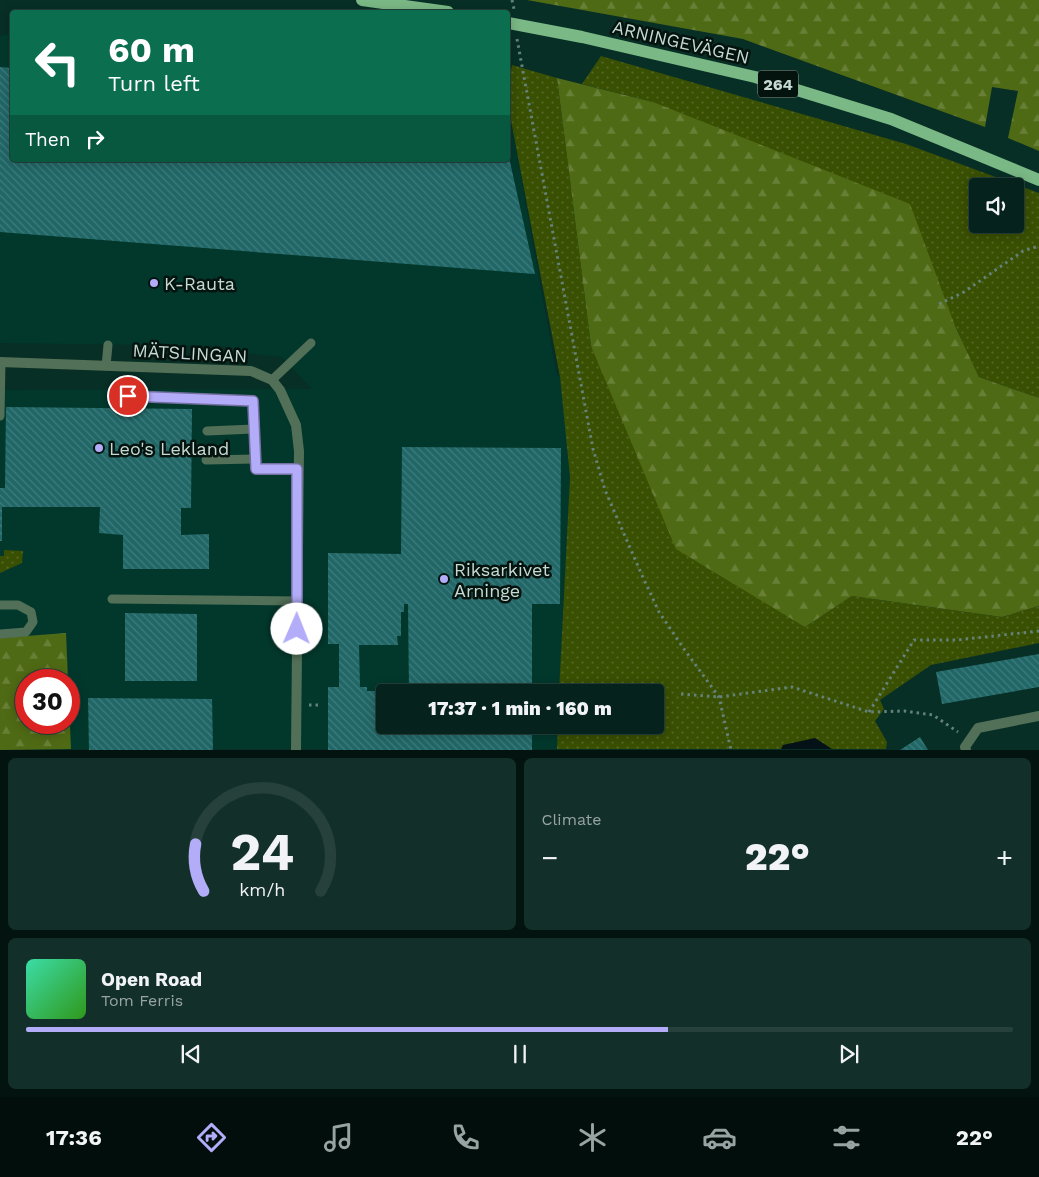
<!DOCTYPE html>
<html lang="en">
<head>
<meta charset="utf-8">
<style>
  :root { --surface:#05231c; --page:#132f29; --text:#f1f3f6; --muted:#97a4a3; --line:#26403b; --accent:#b3adf9 }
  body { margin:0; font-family:"Work Sans",sans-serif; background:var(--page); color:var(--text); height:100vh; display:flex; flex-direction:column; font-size:19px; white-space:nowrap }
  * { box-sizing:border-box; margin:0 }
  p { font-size:16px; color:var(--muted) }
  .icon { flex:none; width:28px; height:28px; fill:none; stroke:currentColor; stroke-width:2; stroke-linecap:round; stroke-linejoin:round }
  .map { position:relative; height:750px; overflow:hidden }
  .drawer { display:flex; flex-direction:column; gap:8px; padding:8px; background:#03130f; flex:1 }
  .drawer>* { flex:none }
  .guide { position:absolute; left:10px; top:10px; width:500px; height:152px; border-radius:5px; box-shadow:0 2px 12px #0003,0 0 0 1px var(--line); background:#0b6e4f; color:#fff; overflow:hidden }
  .controls { position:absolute; left:969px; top:178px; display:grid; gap:10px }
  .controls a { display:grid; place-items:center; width:55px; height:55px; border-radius:5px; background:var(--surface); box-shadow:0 2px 12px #0003,0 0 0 1px var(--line); font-size:25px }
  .speed { position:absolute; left:15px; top:669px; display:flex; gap:10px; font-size:25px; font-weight:700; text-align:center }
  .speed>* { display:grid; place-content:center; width:65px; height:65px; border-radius:50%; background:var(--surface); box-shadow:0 2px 12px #0003,0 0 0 1px var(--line); line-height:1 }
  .speed .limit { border:8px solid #d22; background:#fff; color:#111 }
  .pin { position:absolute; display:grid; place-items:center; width:42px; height:42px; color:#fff; margin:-21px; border:2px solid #fff; border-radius:50%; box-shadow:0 1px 5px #0007 }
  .me { position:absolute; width:55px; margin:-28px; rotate:1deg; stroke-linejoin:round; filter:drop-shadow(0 0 4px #0008) }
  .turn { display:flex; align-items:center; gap:18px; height:105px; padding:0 15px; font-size:22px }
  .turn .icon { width:65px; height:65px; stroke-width:2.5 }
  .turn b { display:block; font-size:35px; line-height:42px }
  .then { display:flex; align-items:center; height:48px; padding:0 15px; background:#0003; gap:10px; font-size:19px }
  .big { font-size:38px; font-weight:800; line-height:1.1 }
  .drawer .card { flex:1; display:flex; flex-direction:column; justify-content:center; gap:8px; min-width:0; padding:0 18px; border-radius:8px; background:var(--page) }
  .drawer .dial { align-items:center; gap:0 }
  .dial svg { height:130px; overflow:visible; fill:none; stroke:var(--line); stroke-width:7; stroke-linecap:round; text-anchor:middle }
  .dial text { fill:var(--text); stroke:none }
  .song { display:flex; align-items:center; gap:15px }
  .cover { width:60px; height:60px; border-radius:8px; background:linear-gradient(135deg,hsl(160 70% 55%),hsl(110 70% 35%)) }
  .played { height:5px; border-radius:2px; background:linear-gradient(90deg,var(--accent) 65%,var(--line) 65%) }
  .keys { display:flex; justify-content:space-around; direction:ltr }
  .heat { display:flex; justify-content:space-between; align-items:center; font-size:28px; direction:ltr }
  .drawer .tiles { flex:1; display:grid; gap:8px; grid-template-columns:1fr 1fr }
  .card:last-child { grid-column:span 2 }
  .trip { position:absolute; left:376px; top:684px; width:288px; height:50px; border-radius:5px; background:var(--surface); box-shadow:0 2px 12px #0003,0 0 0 1px var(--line); font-weight:800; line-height:50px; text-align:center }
  .dock { display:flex; height:80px; justify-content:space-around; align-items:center; background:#020e0b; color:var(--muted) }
  .dock .icon { width:35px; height:35px }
  .dock .current { color:var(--accent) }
  .dock b { font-size:22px; color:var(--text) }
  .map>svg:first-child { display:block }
  .built { fill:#02382c; fill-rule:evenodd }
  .grass { fill:url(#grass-dots); fill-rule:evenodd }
  .forest { fill:url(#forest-firs) }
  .water { fill:#041217 }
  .building { fill:url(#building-back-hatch) }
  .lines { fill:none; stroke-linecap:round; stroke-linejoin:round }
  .path { stroke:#64827a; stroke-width:3; stroke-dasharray:2.5 4; stroke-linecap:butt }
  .lane { stroke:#526f57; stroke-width:9 }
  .street { stroke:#526f57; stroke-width:10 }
  .primary { stroke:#7ab885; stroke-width:12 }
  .route-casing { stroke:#7470a2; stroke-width:12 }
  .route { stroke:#b3adf9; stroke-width:9 }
  .poi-dot { fill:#b3adf9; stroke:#05130f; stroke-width:2 }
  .labels { text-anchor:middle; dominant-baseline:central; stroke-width:5; stroke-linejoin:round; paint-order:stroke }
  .shield { fill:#05130f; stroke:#8c9e98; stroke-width:1 }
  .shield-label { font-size:16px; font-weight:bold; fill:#c6dad3 }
  .street-label { font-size:18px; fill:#c6dad3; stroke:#05130f }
  .poi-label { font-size:18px; fill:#c6dad3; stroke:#05130f; text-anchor:start }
</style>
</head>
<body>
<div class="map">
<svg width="1039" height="750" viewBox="0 0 1039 750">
  <defs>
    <pattern id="grass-dots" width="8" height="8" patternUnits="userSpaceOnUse" patternTransform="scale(1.25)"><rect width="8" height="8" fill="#394f02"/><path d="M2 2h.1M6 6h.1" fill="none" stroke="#546826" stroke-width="1.8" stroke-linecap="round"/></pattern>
    <pattern id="forest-firs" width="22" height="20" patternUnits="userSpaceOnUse" patternTransform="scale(1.25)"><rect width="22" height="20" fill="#4f6a15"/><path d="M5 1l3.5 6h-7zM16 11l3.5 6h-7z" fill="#677f36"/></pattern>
    <pattern id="building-back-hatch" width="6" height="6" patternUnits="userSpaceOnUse" patternTransform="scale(1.25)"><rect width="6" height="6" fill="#216767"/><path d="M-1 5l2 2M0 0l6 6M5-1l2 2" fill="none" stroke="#407c7c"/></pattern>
  </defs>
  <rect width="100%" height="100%" fill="#072f25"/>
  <path class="built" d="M12 33V160H508V106L557 377H560L570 477 559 692H385V725H558L557 749H0V390L312 389 282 357 244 353 224 346 0 343V36ZM26 680H69V722H26Z"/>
  <g class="grass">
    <path d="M601 56 906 144 1039 193V398L979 377 955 326 653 102 582 84ZM978 186H1015V224H978Z"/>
    <path d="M512 65 557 78 591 346 805 627 852 596 1002 617 1039 606V643L931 665 880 700 884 709 875 721 887 742 886 749H557L558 725H655V692H559L570 477 560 377 508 105V87Z"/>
    <path d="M4 550 23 551 22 563 0 573V556H4Z"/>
  </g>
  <g class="forest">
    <path d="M527 0H1039V151L1008 138 1018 91 992 87 985 127 743 39Z"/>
    <path d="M557 78 653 102 910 204 955 326 979 377 1039 398V606L1002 617 852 596 805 627 676 549 591 346Z"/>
    <path d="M66 633 68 680H26V722H69V704L71 749 0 750V638Z"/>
  </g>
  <path class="water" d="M815 738 832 749H781L783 745Z"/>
  <g class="building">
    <path d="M0 67 12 68V160H508V153L535 274 0 232Z"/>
    <path d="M6 407 192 409 191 508H181V535L209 534V569H123V535L99 533 100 507H2V541H0V488H5Z"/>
    <path d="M402 447 561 448 560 604H532V692H409L408 604H404V612H401V636H397L398 645H359L360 687H367V691H385V725H532V750H328V687H339V644H328V553L401 554Z"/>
    <path d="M125 613 197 614V681H125Z"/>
    <path d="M1039 654V687L942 704 936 672Z"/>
    <path d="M88 698 212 699 213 750H89Z"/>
    <path d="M920 737 928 750H900Z"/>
  </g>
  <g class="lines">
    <g class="path">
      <path d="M512 0 514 9"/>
      <path d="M517 39 593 449 605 490 641 573 659 612 684 649 719 697 731 750"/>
      <path d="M939 304 964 292 1023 251 1039 246"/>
      <path d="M681 694 719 697 792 687 869 712 904 711 933 715 958 732"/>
      <path d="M309 705H321"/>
      <path d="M869 712 914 640H957L1039 631"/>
    </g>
    <g class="lane">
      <path d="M106 366 108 345"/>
      <path d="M272 380 311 343"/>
      <path d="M128 396 253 401 256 469H297"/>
      <path d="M0 416 1 362"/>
      <path d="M207 431 254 429"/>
      <path d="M206 460 255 459"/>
      <path d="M112 599 297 601"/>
      <path d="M0 605H18L31 612 33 622 26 632 0 634"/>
    </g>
    <g class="street">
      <path d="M0 362 251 371 272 380 280 390 296 425 299 451 296 750"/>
      <path d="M966 750 965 747 978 728 1039 716"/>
    </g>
    <g class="primary">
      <path d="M362 0 448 12"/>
      <path d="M508 23 582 37 755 77 891 119 1039 180"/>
    </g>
  </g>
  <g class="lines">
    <defs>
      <path id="route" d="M128 396 253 401 256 469H297V629"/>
    </defs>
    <use href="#route" class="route-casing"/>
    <use href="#route" class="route"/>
  </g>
  <g class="poi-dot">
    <circle cx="154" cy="283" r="5"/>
    <circle cx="99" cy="448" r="5"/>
    <circle cx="444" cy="579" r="5"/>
  </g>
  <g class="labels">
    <rect class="shield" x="758" y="70.5" width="40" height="27" rx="4"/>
    <g class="shield-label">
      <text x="778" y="84">264</text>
    </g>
    <g class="street-label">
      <text transform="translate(681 42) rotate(13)">ARNINGEVÄGEN</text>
      <text transform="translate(190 353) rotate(3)">MÄTSLINGAN</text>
    </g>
    <g class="poi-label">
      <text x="164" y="283">K-Rauta</text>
      <text x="109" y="448">Leo's Lekland</text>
      <text x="454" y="569">Riksarkivet<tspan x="454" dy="21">Arninge</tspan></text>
    </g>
  </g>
</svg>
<div class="controls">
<a><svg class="icon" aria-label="sound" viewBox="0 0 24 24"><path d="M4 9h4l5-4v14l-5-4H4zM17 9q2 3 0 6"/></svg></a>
</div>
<div class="speed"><div class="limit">30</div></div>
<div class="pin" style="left:128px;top:396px;background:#d93025"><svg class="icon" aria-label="arrive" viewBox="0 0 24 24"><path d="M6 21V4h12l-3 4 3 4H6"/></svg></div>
<svg class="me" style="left:297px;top:629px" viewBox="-20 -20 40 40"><circle r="19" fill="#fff"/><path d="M0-13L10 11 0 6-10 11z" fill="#b3adf9"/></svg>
<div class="trip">17:37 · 1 min · 160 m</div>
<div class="guide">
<div class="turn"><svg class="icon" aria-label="left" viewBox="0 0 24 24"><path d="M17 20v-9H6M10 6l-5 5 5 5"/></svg><div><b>60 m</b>Turn left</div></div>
<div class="then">Then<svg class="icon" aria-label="right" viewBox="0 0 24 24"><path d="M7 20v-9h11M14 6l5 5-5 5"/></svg></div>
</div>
</div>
<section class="drawer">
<div class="tiles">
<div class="card dial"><svg viewBox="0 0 100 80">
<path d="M14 69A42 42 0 1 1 86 69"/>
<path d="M14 69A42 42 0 0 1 9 40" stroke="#b3adf9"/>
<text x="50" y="56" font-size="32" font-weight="700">24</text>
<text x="50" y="72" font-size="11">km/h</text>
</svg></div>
<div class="card"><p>Climate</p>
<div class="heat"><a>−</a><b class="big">22°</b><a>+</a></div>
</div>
<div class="card">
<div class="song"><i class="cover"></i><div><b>Open Road</b><p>Tom Ferris</p></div></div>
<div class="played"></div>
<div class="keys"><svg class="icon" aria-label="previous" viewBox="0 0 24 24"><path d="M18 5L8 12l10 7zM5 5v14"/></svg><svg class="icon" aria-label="pause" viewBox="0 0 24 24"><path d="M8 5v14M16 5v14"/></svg><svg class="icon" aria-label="next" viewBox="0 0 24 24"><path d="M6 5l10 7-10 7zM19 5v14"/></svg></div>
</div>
</div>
</section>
<nav class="dock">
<b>17:36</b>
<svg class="icon current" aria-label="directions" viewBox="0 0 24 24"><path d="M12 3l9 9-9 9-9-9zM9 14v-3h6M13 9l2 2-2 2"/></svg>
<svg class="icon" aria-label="music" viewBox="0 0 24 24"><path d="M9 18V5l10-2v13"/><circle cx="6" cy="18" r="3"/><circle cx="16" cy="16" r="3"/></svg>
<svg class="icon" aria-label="phone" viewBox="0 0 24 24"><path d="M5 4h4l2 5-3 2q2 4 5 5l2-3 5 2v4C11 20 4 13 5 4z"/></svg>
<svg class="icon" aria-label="climate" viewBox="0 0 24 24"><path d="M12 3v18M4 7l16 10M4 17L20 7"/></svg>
<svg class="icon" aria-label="car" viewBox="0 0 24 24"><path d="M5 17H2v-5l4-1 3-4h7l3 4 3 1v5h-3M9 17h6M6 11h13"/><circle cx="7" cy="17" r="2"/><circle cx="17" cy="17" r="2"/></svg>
<svg class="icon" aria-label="filters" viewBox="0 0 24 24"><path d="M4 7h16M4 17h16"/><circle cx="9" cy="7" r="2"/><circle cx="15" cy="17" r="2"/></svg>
<b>22°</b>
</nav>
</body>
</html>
